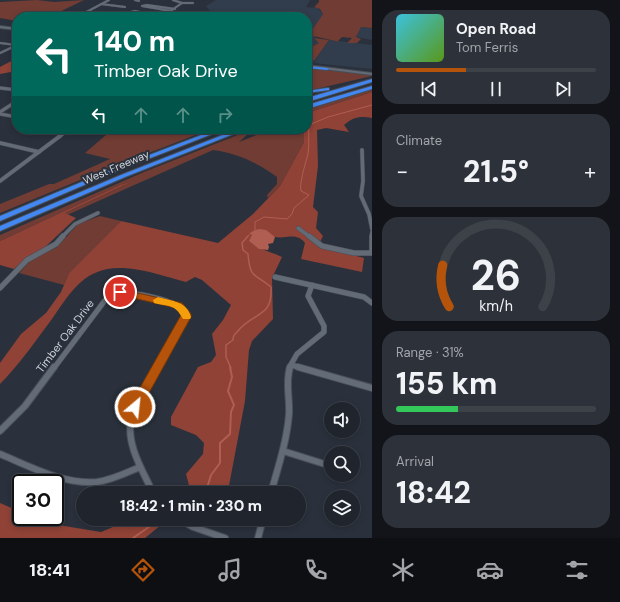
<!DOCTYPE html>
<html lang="en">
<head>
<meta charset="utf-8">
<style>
  :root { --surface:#20252d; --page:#2d3139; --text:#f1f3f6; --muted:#a2a5aa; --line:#3d4249; --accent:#b45309 }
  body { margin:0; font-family:"DM Sans",sans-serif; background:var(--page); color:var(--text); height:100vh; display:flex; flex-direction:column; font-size:15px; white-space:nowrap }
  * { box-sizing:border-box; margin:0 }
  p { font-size:13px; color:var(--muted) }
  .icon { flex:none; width:22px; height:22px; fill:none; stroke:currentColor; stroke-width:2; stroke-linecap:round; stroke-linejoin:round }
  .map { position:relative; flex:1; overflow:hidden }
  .side { display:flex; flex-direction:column; gap:10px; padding:10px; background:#121419; width:248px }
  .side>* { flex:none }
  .top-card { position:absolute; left:12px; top:12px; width:300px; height:122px; border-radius:16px; box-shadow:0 2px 6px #0003,0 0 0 1px var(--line); background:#00695c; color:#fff; overflow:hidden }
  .buttons { position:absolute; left:324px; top:402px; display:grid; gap:8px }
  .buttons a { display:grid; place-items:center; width:36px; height:36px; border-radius:50%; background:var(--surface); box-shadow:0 2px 6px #0003,0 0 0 1px var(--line); font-size:20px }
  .speed { position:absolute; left:12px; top:474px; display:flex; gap:8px; font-size:20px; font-weight:700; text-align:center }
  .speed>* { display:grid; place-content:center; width:52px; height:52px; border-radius:50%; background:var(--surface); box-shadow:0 2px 6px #0003,0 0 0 1px var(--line); line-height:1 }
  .speed .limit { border:2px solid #111; border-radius:6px; background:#fff; color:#111 }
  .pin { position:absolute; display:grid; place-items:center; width:34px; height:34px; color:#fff; margin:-17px; border:2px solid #fff; border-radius:50%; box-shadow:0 1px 4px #0007 }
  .me { position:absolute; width:44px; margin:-22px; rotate:28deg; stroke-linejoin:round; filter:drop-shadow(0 0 3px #0008) }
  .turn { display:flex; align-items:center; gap:14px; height:84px; padding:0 16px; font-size:18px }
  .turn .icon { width:52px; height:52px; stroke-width:2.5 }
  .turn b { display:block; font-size:28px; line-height:34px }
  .lanes { display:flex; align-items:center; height:38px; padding:0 16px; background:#0003; justify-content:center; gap:20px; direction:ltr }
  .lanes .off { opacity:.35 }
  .big { font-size:30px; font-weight:800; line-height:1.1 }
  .side .tile { flex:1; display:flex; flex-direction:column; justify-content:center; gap:6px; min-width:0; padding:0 14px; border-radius:16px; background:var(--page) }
  .side .dial { align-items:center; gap:0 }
  .dial svg { height:104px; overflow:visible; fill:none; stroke:var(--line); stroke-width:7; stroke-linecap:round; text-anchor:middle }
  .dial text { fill:var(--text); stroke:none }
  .song { display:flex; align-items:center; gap:12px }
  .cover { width:48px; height:48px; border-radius:6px; background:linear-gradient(135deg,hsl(190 70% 55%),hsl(90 70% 35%)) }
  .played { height:4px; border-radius:2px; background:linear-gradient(90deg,var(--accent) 35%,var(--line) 35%) }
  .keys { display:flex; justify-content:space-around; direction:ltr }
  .heat { display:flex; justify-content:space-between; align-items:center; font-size:22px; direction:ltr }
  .charge { height:6px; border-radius:3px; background:linear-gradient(90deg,#34c759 31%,var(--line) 0) }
  .trip { position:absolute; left:76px; top:486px; width:230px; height:40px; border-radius:20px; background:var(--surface); box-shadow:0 2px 6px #0003,0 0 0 1px var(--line); font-weight:800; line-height:40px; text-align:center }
  .tabs { display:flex; height:64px; justify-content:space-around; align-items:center; background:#0d0f12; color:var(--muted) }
  .tabs .icon { width:28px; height:28px }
  .tabs .on { color:var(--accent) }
  .tabs b { font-size:18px; color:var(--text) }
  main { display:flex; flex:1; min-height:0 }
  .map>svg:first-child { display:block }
  .built { fill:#313c4c }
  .green { fill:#713c33 }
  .forest { fill:#904236 }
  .water { fill:#b05e51 }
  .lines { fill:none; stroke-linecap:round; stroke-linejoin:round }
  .stream-far2 { stroke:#b05e51; stroke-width:1 }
  .stream-far1 { stroke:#b05e51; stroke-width:1.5 }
  .stream { stroke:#b05e51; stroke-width:2 }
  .street-far4-casing { stroke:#484e57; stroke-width:2.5 }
  .street-far3-casing { stroke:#484e57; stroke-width:4 }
  .street-far2-casing { stroke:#484e57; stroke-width:4.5 }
  .street-far1-casing { stroke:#484e57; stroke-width:6 }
  .street-casing { stroke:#484e57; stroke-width:8 }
  .secondary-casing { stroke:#484e57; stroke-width:2 }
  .highway-casing { stroke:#484e57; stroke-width:2 }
  .street-far4 { stroke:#636b77; stroke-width:2 }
  .street-far3 { stroke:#636b77; stroke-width:3 }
  .street-far2 { stroke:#636b77; stroke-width:3.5 }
  .street-far1 { stroke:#636b77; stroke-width:5 }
  .street { stroke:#636b77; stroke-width:6 }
  .secondary { fill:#636b77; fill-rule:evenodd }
  .highway { fill:#4287f2; fill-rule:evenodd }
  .route { fill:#b45309; stroke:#753606 }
  .slow { fill:#f59e0b }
  .labels { text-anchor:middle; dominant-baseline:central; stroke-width:4; stroke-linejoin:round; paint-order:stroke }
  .street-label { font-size:11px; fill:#d1d5dc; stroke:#2a313c }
</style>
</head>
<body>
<main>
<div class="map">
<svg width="372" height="538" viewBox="0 0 372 538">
  <rect width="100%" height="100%" fill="#2a313c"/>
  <g class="built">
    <path d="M216 0H310L306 7 318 8 323 14 312 32 319 43 307 49V17H271L210 11 206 6Z"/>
    <path d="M361 27 372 28V40L356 37Z"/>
    <path d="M329 40 372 45V69L313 63Z"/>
  </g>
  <g class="green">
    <path d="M37 0 54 2 84 0 49 17H17V21L0 18V2Z"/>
    <path d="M319 0H372V28L361 27 356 37 361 39 357 43H347L352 38 342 37 338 41 340 42 313 36V29L323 14 320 9 314 7 319 2Z"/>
    <path d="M314 38 329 40 314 61 307 60V49L319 43Z"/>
    <path d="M307 68 372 75V76L307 91Z"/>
    <path d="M372 89V92L307 113V110Z"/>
    <path d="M113 129H211L102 171 0 213V204L49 184H54L110 159 85 153Z"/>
    <path d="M253 129H264L250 132 239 142 272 129H304V142L280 186 268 198 267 195 277 184V177C259 163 236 153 213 150L67 215 65 213 125 185H120L0 241V235L144 172Z"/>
    <path d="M100 216 121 221 69 273 64 285 19 273 31 260 57 247 78 224Z"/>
  </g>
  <g class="forest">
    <path d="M17 58V61L14 62 17 63V67L13 69 16 71 0 74V67Z"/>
    <path d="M372 92V118C359 116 354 117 344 125L349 132 326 128 317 130 318 166 313 207 318 212 316 228 323 236 318 246 364 258 362 272 301 259 305 243C296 232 287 239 275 237 267 235 268 229 255 230L250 241C259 250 270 251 282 257L272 278 273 319 252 341 249 350 245 401 228 491 226 493H191L186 474 203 454 204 443 196 435 171 425V417L198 367 211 362 216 355 212 334 223 320 231 305 202 280 195 277 186 282C166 277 145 269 124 268 80 266 69 297 46 327 32 346 17 367 0 384V363L21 334 46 313 61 292 69 273 121 221 218 243 253 214 280 186 304 142V129H307V113Z"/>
    <path d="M129 183 65 213 76 218 44 248 26 258 14 269 0 265V241L120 185Z"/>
    <path d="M0 503 21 512V517H33L46 523 101 532 132 519H150L161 525 145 538H0Z"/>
  </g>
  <path class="water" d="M260 229 266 230 275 237 273 243 268 244 269 247 268 250 259 249 249 241 252 235 250 233 255 230Z"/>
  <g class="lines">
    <g class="stream-far2">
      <path d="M255 230V222L264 217 287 219 292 214 294 208 309 195 301 191C299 185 305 164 307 158 310 148 308 135 309 125L328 117 372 105"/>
      <path d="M247 237 252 232"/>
    </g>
    <path class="stream-far1" d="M231 368 226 357V345L233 340C233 336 234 335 237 332 253 311 273 319 271 287 255 273 250 280 248 254L243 250 242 243 248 236"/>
    <g class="stream">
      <path d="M200 493 207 488 211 475 220 463V443L230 434 231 412 234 405 228 391 232 377 230 367"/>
      <path d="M133 538 156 522"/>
    </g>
    <defs>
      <g id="street-far4">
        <path d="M135 0 139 1"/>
        <path d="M173 0 182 3H193"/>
        <path d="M101 4 125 7"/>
        <path d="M171 11 142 6 147 5 175 9"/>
        <path d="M86 12 106 14"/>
        <path d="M77 17 109 0"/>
        <path d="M154 17 131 12 135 11 158 16"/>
        <path d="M155 17 169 12 182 3"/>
        <path d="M215 17 223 13 263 17"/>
        <path d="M0 43 16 45"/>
        <path d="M0 53 17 45"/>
      </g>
      <g id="street-far3">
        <path d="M0 88 17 90"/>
        <path d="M0 112 17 101"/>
        <path d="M0 114 17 117"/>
        <path d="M59 137 69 129"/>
      </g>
      <g id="street-far2">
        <path d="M0 143 39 152"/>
        <path d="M362 150 363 181 361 196 369 214 372 229"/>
        <path d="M0 181 60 136"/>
        <path d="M298 228 310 237"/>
        <path d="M372 232V237"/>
        <path d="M62 237 75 224 98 213"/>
      </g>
      <g id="street-far1">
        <path d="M309 236 322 246 354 253H372"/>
        <path d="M372 236V253"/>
        <path d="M275 277 364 297 372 303"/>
        <path d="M0 288 27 260 56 244 63 236"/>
        <path d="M291 365 302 368"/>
        <path d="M54 368 109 295C127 289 171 299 185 311L186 317 157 368"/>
        <path d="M289 368 297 354 324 332V326L308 296 312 285"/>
      </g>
      <g id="street">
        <path d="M298 367 372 388"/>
        <path d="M0 431 25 406 54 367"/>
        <path d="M283 451 331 466"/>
        <path d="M0 454C29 466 64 485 97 482 112 480 126 473 140 467"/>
        <path d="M153 493C143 471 126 445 131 420 135 402 148 383 157 367"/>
        <path d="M271 493C278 467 287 441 289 414 290 398 285 383 290 367"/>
        <path d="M179 519 193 527 225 538"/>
        <path d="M258 538 263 519"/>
      </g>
      <g id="secondary">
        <path d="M0 26 17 28V30L0 28Z"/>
        <path d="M307 65 372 73V75L307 67Z"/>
      </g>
      <g id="highway">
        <path d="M307 66 327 68 329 69 327 70 307 68Z"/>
        <path d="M372 79V82L307 102V98Z"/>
        <path d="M372 86V89L307 109V105Z"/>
        <path d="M327 88H329V90L307 93V91Z"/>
        <path d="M217 129H225L117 171 0 221V216L113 169Z"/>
        <path d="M238 129H246L125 177 0 231V226L121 175Z"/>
      </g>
    </defs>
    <use href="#street-far4" class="street-far4-casing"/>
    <use href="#street-far3" class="street-far3-casing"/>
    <use href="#street-far2" class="street-far2-casing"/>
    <use href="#street-far1" class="street-far1-casing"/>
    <use href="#street" class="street-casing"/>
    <use href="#secondary" class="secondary-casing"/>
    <use href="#highway" class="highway-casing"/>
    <use href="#street-far4" class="street-far4"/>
    <use href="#street-far3" class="street-far3"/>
    <use href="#street-far2" class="street-far2"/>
    <use href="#street-far1" class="street-far1"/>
    <use href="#street" class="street"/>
    <use href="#secondary" class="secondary"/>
    <use href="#highway" class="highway"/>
  </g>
  <path class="route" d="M120 289 182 303 191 314V317L139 411H131L129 407 181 315 176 308 116 294V290Z"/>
  <path class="slow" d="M158 297C171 301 187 301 191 317L190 319H183C175 304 170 307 154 303L153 300Z"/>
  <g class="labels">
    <g class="street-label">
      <text transform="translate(116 167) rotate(-23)">West Freeway</text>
      <text transform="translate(65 336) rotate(-53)">Timber Oak Drive</text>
    </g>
  </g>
</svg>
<div class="buttons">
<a><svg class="icon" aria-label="sound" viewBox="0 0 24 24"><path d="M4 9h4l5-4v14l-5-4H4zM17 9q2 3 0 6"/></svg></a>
<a><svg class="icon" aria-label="search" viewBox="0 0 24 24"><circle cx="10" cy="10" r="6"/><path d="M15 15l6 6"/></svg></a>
<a><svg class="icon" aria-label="layers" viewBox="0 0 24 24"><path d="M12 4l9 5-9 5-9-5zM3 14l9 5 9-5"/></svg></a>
</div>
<div class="speed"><div class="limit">30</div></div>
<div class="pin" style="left:120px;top:292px;background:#d93025"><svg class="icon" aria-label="arrive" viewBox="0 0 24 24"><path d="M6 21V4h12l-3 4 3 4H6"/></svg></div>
<svg class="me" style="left:135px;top:407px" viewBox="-20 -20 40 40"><circle r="17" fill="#b45309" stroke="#fff" stroke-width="3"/><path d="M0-11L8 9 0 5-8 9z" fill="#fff"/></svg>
<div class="trip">18:42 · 1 min · 230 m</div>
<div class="top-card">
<div class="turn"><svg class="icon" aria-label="left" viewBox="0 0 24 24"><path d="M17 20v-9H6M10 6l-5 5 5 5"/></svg><div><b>140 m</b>Timber Oak Drive</div></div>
<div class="lanes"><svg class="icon" aria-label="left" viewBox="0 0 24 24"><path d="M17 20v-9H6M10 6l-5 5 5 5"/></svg><svg class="icon off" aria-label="ahead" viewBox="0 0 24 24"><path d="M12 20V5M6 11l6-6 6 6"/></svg><svg class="icon off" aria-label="ahead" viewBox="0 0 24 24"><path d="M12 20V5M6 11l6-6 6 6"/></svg><svg class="icon off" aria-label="right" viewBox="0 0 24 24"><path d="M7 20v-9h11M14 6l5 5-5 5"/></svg></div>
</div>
</div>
<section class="side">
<div class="tile">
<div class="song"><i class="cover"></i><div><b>Open Road</b><p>Tom Ferris</p></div></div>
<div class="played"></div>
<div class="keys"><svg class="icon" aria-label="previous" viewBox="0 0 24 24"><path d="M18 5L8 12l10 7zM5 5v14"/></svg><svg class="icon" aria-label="pause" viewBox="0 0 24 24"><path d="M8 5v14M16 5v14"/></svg><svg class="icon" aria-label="next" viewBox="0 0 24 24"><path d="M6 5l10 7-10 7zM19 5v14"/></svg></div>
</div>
<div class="tile"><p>Climate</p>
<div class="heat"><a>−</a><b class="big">21.5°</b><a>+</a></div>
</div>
<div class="tile dial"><svg viewBox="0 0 100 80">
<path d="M14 69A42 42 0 1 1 86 69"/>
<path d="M14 69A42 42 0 0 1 9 37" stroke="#b45309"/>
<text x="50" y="56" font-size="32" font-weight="700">26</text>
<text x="50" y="72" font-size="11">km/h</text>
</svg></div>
<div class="tile"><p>Range · 31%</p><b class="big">155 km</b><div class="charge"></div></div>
<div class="tile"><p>Arrival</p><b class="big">18:42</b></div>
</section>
</main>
<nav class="tabs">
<b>18:41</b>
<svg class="icon on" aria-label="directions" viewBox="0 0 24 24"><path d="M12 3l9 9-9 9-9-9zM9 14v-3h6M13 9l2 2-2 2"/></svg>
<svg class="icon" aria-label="music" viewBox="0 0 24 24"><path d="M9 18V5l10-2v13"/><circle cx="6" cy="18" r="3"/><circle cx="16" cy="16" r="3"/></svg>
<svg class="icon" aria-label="phone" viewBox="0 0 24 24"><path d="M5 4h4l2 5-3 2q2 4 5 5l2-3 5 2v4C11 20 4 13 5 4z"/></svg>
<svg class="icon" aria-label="climate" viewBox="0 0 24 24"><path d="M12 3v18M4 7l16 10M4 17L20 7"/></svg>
<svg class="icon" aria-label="car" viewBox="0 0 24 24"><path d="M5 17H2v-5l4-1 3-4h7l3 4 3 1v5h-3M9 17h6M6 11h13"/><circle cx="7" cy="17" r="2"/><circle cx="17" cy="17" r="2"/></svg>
<svg class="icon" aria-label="filters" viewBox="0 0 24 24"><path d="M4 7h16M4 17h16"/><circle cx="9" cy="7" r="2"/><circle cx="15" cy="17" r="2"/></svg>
</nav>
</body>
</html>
